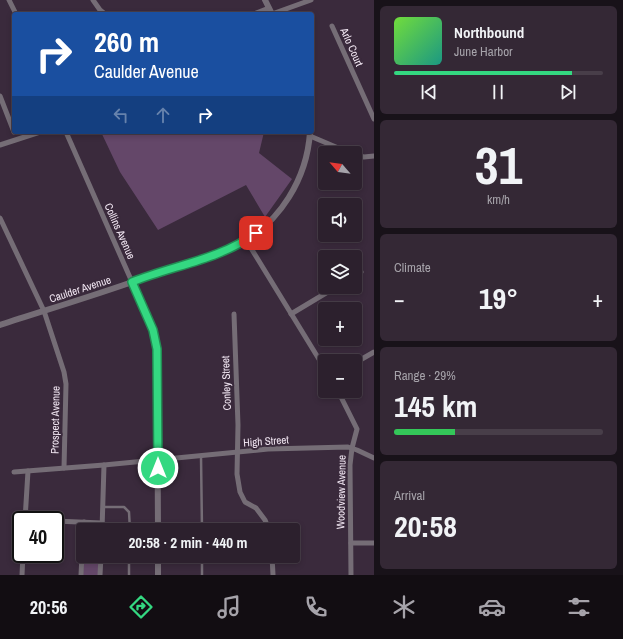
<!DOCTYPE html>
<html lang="en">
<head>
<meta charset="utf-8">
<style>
  :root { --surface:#2c202d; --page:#342835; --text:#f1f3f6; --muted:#a6a3aa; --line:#483e49; --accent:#34d881 }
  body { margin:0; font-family:"Archivo Narrow",sans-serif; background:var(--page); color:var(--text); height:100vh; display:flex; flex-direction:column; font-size:15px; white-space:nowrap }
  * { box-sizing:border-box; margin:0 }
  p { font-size:13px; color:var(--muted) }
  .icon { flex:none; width:22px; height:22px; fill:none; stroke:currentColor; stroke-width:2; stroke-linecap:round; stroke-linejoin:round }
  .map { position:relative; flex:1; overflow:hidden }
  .side { display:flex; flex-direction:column; gap:6px; padding:6px; background:#181219; width:249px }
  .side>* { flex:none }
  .guide { position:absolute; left:12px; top:12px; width:302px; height:122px; border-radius:4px; box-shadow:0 2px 6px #0003,0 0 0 1px var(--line); background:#1a4fa0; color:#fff; overflow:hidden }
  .needle { width:26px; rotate:298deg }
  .controls { position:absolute; left:318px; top:146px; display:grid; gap:8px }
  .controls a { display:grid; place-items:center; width:44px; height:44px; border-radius:4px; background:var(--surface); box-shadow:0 2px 6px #0003,0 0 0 1px var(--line); font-size:20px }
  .speed { position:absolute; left:12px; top:511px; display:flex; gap:8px; font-size:20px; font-weight:700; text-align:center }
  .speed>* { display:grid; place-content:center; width:52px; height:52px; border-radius:50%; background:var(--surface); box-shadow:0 2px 6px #0003,0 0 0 1px var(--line); line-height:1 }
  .speed .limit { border:2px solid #111; border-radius:6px; background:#fff; color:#111 }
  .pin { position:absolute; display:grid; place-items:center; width:34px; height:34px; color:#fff; margin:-17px; border-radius:8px; box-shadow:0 2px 6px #0006 }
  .me { position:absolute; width:44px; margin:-22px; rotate:0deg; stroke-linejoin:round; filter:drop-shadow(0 0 3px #0008) }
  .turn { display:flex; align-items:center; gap:14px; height:84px; padding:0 16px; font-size:18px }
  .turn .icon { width:52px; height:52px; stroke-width:2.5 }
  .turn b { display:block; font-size:28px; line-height:34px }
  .lanes { display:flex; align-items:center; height:38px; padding:0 16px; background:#0003; justify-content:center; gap:20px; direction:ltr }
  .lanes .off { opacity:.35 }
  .big { font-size:30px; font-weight:800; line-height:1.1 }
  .side .widget { flex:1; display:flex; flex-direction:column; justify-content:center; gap:6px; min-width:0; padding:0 14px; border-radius:6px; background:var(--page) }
  .side .dial { align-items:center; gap:0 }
  .dial b { font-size:52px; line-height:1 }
  .song { display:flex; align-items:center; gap:12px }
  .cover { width:48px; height:48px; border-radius:6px; background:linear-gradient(135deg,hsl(100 70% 55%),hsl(170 70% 35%)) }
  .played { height:4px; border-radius:2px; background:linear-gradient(90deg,var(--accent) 85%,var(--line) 85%) }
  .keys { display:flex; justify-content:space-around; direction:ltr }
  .heat { display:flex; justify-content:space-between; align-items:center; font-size:22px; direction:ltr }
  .charge { height:6px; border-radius:3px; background:linear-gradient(90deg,#34c759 29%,var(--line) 0) }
  .trip { position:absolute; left:76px; top:523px; width:224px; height:40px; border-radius:4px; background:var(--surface); box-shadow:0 2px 6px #0003,0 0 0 1px var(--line); font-weight:800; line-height:40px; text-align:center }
  .menu { display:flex; height:64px; justify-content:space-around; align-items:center; background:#120d12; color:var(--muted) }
  .menu .icon { width:28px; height:28px }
  .menu .on { color:var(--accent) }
  .menu b { font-size:18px; color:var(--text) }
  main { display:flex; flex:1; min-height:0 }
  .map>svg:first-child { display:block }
  .green { fill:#644769 }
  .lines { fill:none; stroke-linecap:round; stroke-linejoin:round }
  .service { stroke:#756d76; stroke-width:2.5 }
  .minor { stroke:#756d76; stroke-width:5 }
  .tertiary { stroke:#756d76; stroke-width:6 }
  .route-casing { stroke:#228c54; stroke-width:10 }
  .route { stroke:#34d881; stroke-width:7 }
  .labels { text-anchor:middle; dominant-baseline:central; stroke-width:4; stroke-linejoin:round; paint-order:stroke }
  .street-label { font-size:11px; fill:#f3e8f4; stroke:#3a2a3c }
</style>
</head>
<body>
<main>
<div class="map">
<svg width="374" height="575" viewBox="0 0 374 575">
  <rect width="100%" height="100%" fill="#3a2a3c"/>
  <g class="green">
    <path d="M101 132H264L259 153 292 179 265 217 246 185 158 230 120 172Z"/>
    <path d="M84 556H98V575H83Z"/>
  </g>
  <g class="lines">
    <g class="service">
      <path d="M201 456 202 530"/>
      <path d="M103 507H124L129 512 130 530"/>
      <path d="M202 556V575"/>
      <path d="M129 575V556"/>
    </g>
    <g class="minor">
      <path d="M9 0 16 14"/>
      <path d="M93 0 100 10 105 14"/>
      <path d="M254 14 269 8"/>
      <path d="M272 14 311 0"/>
      <path d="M332 26 374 119"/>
      <path d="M0 96 14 132"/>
      <path d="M66 132 132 282"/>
      <path d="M310 136 350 153"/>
      <path d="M0 145 40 132"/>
      <path d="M355 155 364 157 374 156"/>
      <path d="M0 218 44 311 64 372 66 384 64 468"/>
      <path d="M246 240 325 369"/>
      <path d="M355 276 361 272"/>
      <path d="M234 314 238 425 237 474 240 492 245 502 256 508 265 520 269 530"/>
      <path d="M291 314 336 287"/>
      <path d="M355 363 374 352"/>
      <path d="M338 391 357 429 352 448 350 465 351 575"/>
      <path d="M14 472 104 465 268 449 348 447 357 450 374 458"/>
      <path d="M25 519 37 520"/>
      <path d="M25 520 28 471"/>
      <path d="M55 521 102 523"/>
      <path d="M83 530 84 522"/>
      <path d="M102 530 104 465"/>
      <path d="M351 543H374"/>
      <path d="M272 556 273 575"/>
      <path d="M22 575 23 554"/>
      <path d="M81 575 83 535"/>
      <path d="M100 575 101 556"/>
    </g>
    <g class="tertiary">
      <path d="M265 0 272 14"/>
      <path d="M132 282 153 330 157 349 158 530"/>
      <path d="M0 325C46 310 93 296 138 280 171 268 209 262 239 245 280 222 307 179 310 132"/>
      <path d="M158 556V575"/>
    </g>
  </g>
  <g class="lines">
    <defs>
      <path id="route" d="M158 468 157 349 153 330 132 282C174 265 219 260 256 233"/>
    </defs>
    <use href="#route" class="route-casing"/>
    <use href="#route" class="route"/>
  </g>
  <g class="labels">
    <g class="street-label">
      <text transform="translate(352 47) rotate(66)">Arlo Court</text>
      <text transform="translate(120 231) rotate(66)">Collins Avenue</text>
      <text transform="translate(80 289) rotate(-18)">Caulder Avenue</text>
      <text transform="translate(226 383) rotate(-92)">Conley Street</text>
      <text transform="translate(55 420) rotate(-89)">Prospect Avenue</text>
      <text transform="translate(266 441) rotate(-4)">High Street</text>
      <text transform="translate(341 492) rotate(-89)">Woodview Avenue</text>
    </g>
  </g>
</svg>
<div class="controls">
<a><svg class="needle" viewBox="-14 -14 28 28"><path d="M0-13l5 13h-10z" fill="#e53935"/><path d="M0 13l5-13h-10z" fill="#a6a3aa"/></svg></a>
<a><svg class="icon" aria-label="sound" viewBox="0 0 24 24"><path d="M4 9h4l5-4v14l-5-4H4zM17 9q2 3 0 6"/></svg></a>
<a><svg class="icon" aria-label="layers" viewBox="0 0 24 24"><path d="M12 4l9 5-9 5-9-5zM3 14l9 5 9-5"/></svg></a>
<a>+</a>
<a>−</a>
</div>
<div class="speed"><div class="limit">40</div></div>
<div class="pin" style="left:256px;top:233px;background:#d93025"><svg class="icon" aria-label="arrive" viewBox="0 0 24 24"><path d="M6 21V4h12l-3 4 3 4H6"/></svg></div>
<svg class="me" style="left:158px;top:468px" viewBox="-20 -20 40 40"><circle r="17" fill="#34d881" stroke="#fff" stroke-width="3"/><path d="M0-11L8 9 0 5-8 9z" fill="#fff"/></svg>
<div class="trip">20:58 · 2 min · 440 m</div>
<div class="guide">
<div class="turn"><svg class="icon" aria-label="right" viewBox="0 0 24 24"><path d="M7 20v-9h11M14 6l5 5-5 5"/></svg><div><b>260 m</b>Caulder Avenue</div></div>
<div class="lanes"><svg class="icon off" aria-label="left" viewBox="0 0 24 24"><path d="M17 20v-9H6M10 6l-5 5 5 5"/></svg><svg class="icon off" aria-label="ahead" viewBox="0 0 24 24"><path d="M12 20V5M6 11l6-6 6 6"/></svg><svg class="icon" aria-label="right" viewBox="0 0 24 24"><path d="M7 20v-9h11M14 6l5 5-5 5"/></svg></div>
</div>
</div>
<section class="side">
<div class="widget">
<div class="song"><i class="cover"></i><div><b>Northbound</b><p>June Harbor</p></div></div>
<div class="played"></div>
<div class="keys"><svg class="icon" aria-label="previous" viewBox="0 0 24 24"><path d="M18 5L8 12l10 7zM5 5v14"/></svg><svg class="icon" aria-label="pause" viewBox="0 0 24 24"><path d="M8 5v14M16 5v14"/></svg><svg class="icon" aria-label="next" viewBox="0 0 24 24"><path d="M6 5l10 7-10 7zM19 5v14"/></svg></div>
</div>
<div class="widget dial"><b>31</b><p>km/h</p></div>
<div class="widget"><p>Climate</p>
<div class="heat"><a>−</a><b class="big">19°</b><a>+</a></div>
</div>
<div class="widget"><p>Range · 29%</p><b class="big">145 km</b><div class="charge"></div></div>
<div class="widget"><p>Arrival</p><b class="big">20:58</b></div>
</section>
</main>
<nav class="menu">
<b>20:56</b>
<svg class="icon on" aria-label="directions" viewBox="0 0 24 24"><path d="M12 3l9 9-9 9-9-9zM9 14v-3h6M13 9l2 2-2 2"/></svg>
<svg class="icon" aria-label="music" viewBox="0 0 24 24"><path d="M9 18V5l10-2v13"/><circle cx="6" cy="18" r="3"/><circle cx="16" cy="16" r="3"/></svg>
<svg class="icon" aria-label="phone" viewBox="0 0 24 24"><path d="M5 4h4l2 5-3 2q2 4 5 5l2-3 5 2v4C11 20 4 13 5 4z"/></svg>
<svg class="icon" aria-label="climate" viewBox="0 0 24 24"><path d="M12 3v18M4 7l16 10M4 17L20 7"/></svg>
<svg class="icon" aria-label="car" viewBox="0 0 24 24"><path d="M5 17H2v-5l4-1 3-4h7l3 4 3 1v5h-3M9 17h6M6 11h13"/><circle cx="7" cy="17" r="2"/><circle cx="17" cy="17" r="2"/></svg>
<svg class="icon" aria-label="filters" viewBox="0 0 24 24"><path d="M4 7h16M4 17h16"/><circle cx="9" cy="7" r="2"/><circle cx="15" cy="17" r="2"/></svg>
</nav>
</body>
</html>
